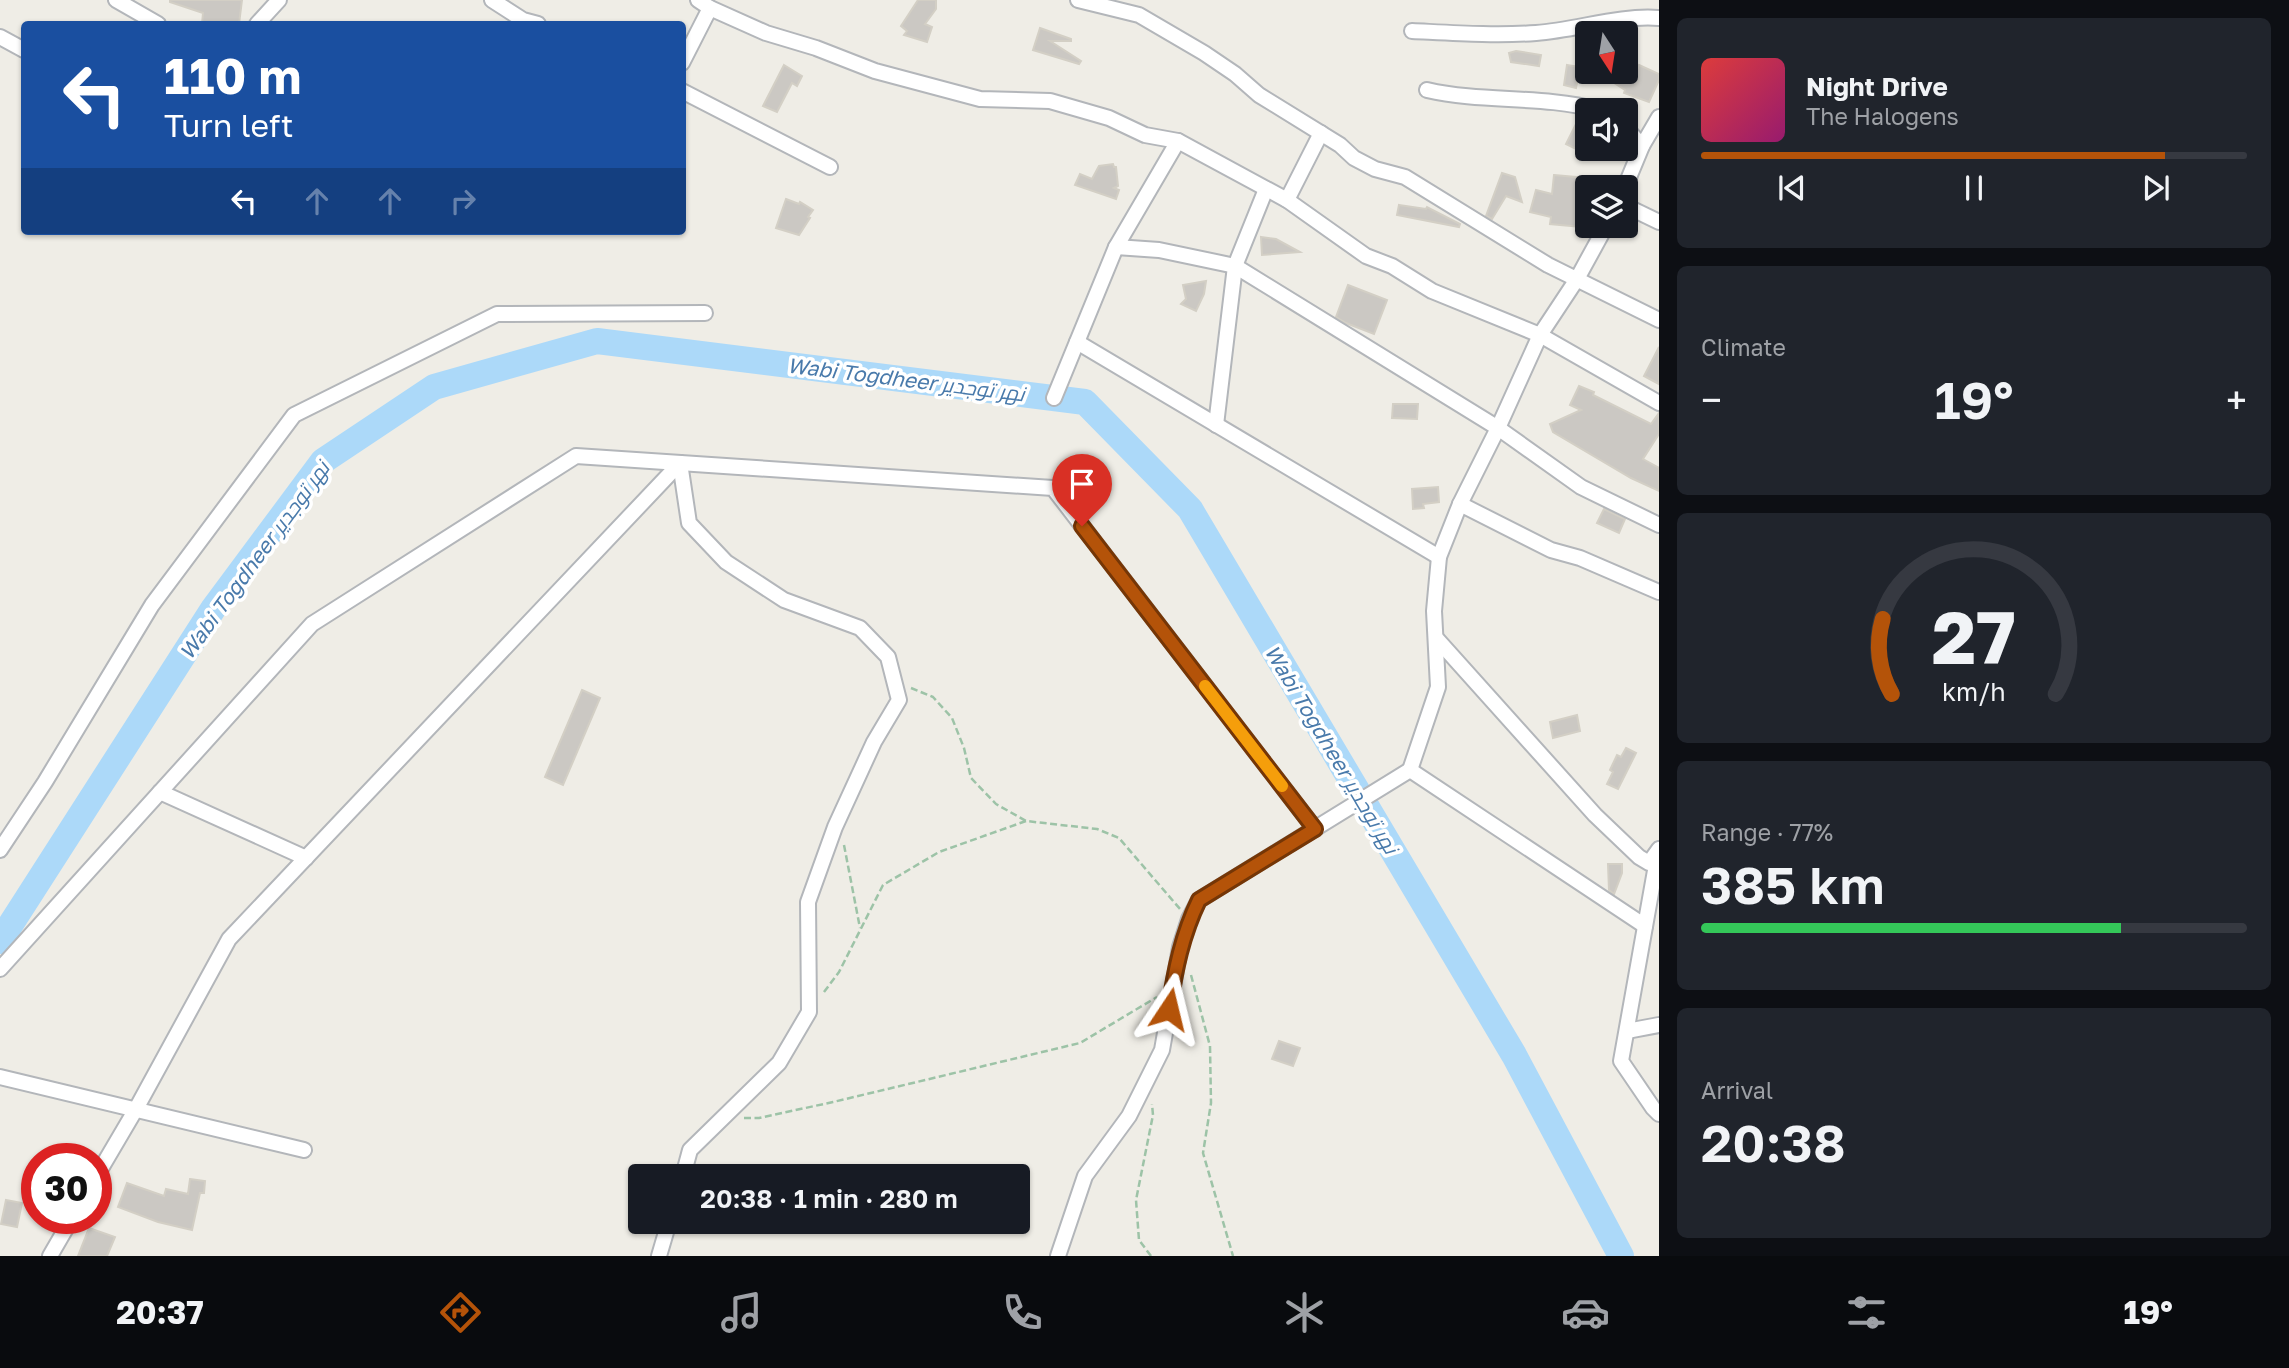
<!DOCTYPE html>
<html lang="en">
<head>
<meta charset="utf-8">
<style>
  :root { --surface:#171b24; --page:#20242c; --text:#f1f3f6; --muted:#9ea1a6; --line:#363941; --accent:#b45309 }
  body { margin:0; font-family:"Golos Text",Cairo,sans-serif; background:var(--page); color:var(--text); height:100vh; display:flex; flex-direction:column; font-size:26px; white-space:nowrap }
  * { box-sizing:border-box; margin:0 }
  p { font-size:23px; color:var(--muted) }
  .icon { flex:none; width:38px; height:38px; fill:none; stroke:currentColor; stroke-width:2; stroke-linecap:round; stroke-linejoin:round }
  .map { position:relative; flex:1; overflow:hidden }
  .side { display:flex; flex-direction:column; gap:18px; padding:18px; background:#0d0f14; width:630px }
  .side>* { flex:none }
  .hud { position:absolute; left:21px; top:21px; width:665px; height:214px; border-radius:7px; box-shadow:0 2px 5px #0004; background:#1a4fa0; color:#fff; overflow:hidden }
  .needle { width:46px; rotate:168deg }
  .buttons { position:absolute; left:1575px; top:21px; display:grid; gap:14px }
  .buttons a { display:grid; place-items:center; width:63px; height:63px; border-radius:7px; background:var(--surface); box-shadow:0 2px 5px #0004; font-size:35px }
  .speed { position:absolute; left:21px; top:1143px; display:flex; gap:14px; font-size:35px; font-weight:700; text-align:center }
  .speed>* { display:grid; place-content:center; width:91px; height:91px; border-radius:50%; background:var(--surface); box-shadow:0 2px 5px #0004; line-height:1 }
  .speed .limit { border:10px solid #d22; background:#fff; color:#111 }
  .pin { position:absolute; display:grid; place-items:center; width:60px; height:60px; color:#fff; margin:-72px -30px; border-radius:50% 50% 50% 0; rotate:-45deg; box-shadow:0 0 7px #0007 }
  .pin .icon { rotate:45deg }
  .me { position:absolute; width:77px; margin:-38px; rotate:10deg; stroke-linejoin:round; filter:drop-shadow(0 0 5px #0008) }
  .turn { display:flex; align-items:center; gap:24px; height:147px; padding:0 28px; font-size:32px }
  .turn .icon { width:91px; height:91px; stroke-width:2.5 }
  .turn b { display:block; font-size:49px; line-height:60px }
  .lanes { display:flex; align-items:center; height:66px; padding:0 28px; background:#0003; justify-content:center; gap:35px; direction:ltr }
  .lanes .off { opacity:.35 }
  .big { font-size:52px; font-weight:600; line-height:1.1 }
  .side .card { flex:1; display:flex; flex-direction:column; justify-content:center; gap:10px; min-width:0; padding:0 24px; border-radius:10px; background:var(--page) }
  .side .dial { align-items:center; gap:0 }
  .dial svg { height:182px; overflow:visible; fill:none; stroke:var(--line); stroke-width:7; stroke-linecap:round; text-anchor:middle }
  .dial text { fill:var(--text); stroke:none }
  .song { display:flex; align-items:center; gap:21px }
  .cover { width:84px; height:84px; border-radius:10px; background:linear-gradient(135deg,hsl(0 70% 55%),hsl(320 70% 35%)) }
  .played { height:7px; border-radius:4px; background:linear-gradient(90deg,var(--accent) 85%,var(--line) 85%) }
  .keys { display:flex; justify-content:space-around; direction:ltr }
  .heat { display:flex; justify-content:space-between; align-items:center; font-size:38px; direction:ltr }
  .charge { height:10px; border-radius:5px; background:linear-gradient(90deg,#34c759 77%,var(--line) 0) }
  .trip { position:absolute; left:628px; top:1164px; width:402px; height:70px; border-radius:7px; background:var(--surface); box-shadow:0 2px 5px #0004; font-weight:600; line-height:70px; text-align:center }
  .dock { display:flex; height:112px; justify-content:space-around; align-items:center; background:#090b0e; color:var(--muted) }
  .dock .icon { width:49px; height:49px }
  .dock .current { color:var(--accent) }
  .dock b { font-size:32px; color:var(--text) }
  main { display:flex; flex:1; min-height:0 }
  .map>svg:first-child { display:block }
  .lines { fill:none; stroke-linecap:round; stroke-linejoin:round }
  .river { stroke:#acd9f9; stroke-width:26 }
  .building { fill:#cbc8c3; stroke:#d3cfc5; stroke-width:2 }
  .street-casing { stroke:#b3b6ba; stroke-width:18 }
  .path { stroke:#9dc3a7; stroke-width:2.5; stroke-dasharray:7 3.5; stroke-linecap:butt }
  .street { stroke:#fff; stroke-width:14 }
  .route-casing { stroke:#753606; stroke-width:18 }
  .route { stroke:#b45309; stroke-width:12 }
  .slow { stroke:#f59e0b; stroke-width:12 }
  .labels { text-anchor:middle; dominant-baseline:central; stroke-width:7; stroke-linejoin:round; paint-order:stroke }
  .water-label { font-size:21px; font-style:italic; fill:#497aab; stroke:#fff }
</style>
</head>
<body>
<main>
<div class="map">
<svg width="1659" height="1256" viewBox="0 0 1659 1256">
  <rect width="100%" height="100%" fill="#efede6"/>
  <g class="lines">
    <path class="river" d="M0 941 213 609 323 461 434 387 597 341 1085 402 1190 509 1514 1055 1621 1256"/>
  </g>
  <g class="building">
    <path d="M170 0H242L239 24H202L203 13 170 2Z"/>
    <path d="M918 0H936V9L925 24 932 27 927 42 904 35 907 31 901 26Z"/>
    <path d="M1040 28 1071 39V41H1050L1081 61 1079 64 1033 50Z"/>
    <path d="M1516 51 1541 55 1539 66 1511 62 1509 53Z"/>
    <path d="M784 65 802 76 797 86 792 83 777 112 763 106Z"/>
    <path d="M1567 65 1580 67 1576 88 1564 85Z"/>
    <path d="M1639 65 1659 74V80L1649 102 1624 93 1625 90 1611 81 1616 72H1628L1635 76Z"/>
    <path d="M1580 116 1587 117V136L1584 134 1576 149 1566 144Z"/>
    <path d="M1113 164 1114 167H1116L1118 186 1114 188 1119 190 1116 199 1075 185 1080 174 1092 179 1099 166Z"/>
    <path d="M1502 173 1515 177 1522 202 1506 196 1492 219 1486 216Z"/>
    <path d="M1554 175 1587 178V193L1583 192 1581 227 1550 224 1551 217 1530 212 1536 190 1552 194Z"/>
    <path d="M786 199 799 204 800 202 813 210 808 217 810 218 799 235 776 228Z"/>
    <path d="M1399 205 1426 209 1427 207 1460 224 1459 227 1397 215Z"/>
    <path d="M1261 237 1276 239 1300 252 1262 255Z"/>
    <path d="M1206 281 1204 294 1196 311 1181 304 1186 299 1183 285Z"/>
    <path d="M1348 285 1387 300 1374 334 1346 323 1336 317Z"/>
    <path d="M1659 347V384L1644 376Z"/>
    <path d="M1579 386 1594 392 1593 395 1651 424 1659 413V434L1643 459 1659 468V491L1631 478 1553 432 1550 424 1581 410 1570 405Z"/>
    <path d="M1393 404H1418L1417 419 1392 418Z"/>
    <path d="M1438 487 1439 502 1423 504 1424 508 1413 509 1412 489Z"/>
    <path d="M1604 509 1625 519 1619 533 1597 523Z"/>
    <path d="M582 690 600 698 563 785 545 777Z"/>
    <path d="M1577 715 1580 731 1553 738 1550 722Z"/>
    <path d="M1626 748 1636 753 1618 789 1607 784 1613 772 1610 770 1617 755 1621 757Z"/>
    <path d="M1608 864H1622V873L1614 894 1609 890Z"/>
    <path d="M1279 1041 1300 1048 1293 1066 1272 1059Z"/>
    <path d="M190 1179 205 1181 204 1193H200L192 1230 158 1222 118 1207 127 1183 164 1196 166 1189 188 1194Z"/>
    <path d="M6 1200 22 1203 17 1227 1 1224Z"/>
    <path d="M89 1228 115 1237 107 1256H78Z"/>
  </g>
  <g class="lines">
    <defs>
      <g id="street">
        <path d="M116 0 158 24"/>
        <path d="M492 0 523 20 538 24"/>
        <path d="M698 0 710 8"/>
        <path d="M1078 0 1139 15 1204 53 1235 74 1259 95 1340 145 1354 158 1375 169 1405 177 1548 265 1659 320"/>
        <path d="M257 24 279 0"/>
        <path d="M1412 31C1453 33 1495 36 1536 33 1578 30 1617 15 1659 18"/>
        <path d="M0 37 24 50"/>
        <path d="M682 63 710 8 766 33 816 48 875 71 980 99 1050 101 1109 118 1145 135 1178 141 1287 200 1366 256 1392 266 1432 291 1540 335 1659 403"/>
        <path d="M1427 90C1483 103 1543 95 1598 110"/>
        <path d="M682 91 830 167"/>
        <path d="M1626 128 1642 146"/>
        <path d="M1625 187 1642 146 1659 117"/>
        <path d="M1287 200 1321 133"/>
        <path d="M1626 206 1659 222"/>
        <path d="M1116 247 1159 250 1235 266 1498 428 1581 487 1659 525"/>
        <path d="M1077 342 1439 557"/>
        <path d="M1054 398 1116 247 1178 141"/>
        <path d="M1216 425 1235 266 1266 189"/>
        <path d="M680 463 689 523 726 562 784 600 860 628 888 657 899 700 874 742 835 827 808 902 809 1012 779 1063 690 1150 683 1176"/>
        <path d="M1460 504 1551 550 1580 558 1659 592"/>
        <path d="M1436 638 1595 815 1639 857 1649 863 1659 849"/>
        <path d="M1410 770 1438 687 1434 611 1439 557 1460 504 1498 428 1540 335 1577 279 1606 226"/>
        <path d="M1410 770 1645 926"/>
        <path d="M160 792 306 858"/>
        <path d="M0 850 45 782 152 605 294 415 497 314 705 313"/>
        <path d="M1656 865 1621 1061 1653 1108 1659 1114"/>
        <path d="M0 969 312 624 576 456 1053 488 1315 829"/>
        <path d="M1627 1031 1659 1025"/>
        <path d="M0 1077 304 1150"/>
        <path d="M96 1177 136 1109 229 939 680 463"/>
        <path d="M50 1256 72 1218"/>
        <path d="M659 1256 669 1222"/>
        <path d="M1058 1256 1085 1176 1129 1116 1162 1050 1180 947 1189 919 1199 900 1410 770"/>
      </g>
    </defs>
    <use href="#street" class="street-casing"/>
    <g class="path">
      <path d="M911 688 933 697 952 718 964 748 971 778 996 804 1026 821 1097 829 1119 838 1180 909"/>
      <path d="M844 845 860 928"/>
      <path d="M1191 975 1210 1046 1211 1103 1203 1153 1233 1256"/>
      <path d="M824 992 839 972 883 885 939 852 1026 821"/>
      <path d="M744 1118H759L833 1102 1080 1043 1157 997"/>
      <path d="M1151 1256 1139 1240 1136 1200 1153 1115 1152 1104"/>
    </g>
    <use href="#street" class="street"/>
  </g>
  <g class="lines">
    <defs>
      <path id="route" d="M1082 526 1315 829 1199 900C1182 935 1175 970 1169 1009"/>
    </defs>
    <use href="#route" class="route-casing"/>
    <use href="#route" class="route"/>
    <path class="slow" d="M1205 686 1282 786"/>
  </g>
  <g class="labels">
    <g class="water-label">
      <text transform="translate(906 379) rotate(7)">Wabi Togdheer نهر توجدير</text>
      <text transform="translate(254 560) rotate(-54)">Wabi Togdheer نهر توجدير</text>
      <text transform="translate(1332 749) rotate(59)">Wabi Togdheer نهر توجدير</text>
    </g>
  </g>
</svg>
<div class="buttons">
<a><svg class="needle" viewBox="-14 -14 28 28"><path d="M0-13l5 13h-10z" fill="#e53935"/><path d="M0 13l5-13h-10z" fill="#9ea1a6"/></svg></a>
<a><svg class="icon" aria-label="sound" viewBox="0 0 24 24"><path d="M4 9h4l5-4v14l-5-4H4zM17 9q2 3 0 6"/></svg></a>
<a><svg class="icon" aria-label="layers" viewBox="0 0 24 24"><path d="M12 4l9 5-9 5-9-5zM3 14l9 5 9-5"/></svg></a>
</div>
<div class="speed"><div class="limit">30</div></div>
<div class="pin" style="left:1082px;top:526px;background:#d93025"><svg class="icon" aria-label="arrive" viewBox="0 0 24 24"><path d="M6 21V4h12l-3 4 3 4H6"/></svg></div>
<svg class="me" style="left:1169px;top:1009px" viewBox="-20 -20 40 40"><path d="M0-17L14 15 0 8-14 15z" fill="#b45309" stroke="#fff" stroke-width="4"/></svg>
<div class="trip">20:38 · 1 min · 280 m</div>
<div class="hud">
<div class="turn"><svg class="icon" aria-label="left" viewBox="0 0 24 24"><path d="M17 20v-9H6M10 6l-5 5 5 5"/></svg><div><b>110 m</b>Turn left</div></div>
<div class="lanes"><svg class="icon" aria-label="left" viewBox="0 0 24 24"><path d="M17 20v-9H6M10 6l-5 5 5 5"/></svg><svg class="icon off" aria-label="ahead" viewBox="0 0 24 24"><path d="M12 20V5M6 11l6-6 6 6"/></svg><svg class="icon off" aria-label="ahead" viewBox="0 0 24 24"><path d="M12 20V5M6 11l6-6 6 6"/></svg><svg class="icon off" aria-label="right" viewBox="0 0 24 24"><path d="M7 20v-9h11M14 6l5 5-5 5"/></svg></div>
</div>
</div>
<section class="side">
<div class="card">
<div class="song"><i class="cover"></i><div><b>Night Drive</b><p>The Halogens</p></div></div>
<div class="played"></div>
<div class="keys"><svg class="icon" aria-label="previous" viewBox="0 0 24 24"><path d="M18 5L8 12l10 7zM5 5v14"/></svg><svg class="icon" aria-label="pause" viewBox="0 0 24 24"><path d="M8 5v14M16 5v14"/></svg><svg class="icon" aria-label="next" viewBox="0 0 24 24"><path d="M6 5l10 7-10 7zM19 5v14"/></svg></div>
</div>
<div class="card"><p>Climate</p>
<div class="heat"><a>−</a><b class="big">19°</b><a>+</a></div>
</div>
<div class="card dial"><svg viewBox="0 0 100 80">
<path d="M14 69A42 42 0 1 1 86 69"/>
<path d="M14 69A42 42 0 0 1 10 36" stroke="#b45309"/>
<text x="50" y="56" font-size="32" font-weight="700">27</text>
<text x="50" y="72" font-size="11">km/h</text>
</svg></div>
<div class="card"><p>Range · 77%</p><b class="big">385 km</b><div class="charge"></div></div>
<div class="card"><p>Arrival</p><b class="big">20:38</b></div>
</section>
</main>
<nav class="dock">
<b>20:37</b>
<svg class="icon current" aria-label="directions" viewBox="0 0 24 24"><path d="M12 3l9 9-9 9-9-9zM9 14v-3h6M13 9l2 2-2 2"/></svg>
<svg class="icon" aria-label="music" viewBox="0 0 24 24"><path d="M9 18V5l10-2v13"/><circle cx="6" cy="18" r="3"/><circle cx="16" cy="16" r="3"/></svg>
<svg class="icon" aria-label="phone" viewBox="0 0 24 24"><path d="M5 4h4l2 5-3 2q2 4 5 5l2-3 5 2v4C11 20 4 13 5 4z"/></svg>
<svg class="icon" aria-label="climate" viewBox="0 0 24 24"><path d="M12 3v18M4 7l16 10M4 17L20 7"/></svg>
<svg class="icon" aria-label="car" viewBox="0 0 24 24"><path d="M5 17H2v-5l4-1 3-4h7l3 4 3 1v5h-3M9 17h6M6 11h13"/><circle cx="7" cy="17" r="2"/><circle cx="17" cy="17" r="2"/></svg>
<svg class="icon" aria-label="filters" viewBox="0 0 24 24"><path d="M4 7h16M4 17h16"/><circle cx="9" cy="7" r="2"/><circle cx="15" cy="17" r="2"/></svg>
<b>19°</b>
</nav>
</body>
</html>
